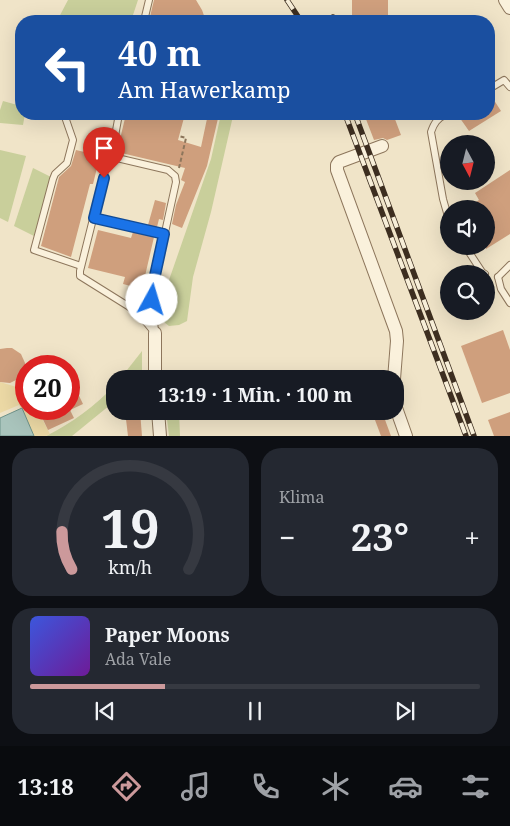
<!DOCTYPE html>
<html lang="de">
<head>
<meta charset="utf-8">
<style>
  :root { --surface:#171b24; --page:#242831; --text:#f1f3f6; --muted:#9ea1a6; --line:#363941; --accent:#cc999b }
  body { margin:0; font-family:"Noto Serif",serif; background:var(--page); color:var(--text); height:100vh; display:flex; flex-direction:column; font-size:19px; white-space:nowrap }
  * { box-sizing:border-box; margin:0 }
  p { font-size:16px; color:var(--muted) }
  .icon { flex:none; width:28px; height:28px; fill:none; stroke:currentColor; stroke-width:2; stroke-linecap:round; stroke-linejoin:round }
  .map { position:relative; height:436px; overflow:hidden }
  .panel { display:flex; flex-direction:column; gap:12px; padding:12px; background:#0d0f14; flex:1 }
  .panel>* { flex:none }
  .banner { position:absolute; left:15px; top:15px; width:480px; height:105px; border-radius:20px; box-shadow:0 5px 20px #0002; background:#1a4fa0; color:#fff; overflow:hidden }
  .needle { width:32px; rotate:173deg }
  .fabs { position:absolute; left:440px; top:135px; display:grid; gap:10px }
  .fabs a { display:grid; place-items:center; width:55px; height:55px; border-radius:50%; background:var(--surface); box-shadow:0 5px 20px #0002; font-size:25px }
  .speed { position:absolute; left:15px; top:355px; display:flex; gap:10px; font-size:25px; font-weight:700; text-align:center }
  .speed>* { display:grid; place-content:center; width:65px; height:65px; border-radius:50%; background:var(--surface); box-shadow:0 5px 20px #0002; line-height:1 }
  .speed .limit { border:8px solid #d22; background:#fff; color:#111 }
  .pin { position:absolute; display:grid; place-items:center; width:42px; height:42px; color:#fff; margin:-51px -21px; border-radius:50% 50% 50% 0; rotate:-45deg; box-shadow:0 0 5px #0007 }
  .pin .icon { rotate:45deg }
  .me { position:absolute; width:55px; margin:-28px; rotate:6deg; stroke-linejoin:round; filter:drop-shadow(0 0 4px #0008) }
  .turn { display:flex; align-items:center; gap:18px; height:105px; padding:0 20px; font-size:22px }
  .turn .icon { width:65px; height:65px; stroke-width:2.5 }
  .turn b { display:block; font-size:35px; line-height:42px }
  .big { font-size:38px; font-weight:700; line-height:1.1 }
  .panel .card { flex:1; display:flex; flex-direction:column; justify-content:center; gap:8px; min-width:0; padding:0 18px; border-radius:20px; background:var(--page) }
  .panel .dial { align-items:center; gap:0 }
  .dial svg { height:130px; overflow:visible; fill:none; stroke:var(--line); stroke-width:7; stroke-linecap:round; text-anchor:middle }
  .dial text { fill:var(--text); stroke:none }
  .song { display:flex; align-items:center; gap:15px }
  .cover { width:60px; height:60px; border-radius:8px; background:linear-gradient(135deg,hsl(230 70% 55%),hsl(280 70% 35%)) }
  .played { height:5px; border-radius:2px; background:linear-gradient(90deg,var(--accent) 30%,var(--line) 30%) }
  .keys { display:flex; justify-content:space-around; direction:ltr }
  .heat { display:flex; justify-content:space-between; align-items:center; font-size:28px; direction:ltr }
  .panel .tiles { flex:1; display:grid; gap:12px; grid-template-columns:1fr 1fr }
  .card:last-child { grid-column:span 2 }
  .trip { position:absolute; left:106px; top:370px; width:298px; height:50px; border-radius:20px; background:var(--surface); box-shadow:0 5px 20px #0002; font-weight:700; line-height:50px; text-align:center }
  .tabs { display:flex; height:80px; justify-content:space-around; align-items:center; background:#090b0e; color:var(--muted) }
  .tabs .icon { width:35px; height:35px }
  .tabs .active { color:var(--accent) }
  .tabs b { font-size:22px; color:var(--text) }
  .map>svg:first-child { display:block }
  .green { fill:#c9cf9b }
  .sand { fill:#ecd9a5 }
  .water { fill:#a9c4bc; stroke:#6f938a }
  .building { fill:#cf9f7d }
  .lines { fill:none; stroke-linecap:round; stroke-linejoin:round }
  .lane-casing { stroke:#8d765c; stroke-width:8 }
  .street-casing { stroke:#8d765c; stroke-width:14 }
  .path { stroke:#8d765c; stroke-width:2; stroke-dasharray:4 2.5; stroke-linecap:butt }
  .lane { stroke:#faf1dc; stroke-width:6 }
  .street { stroke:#faf1dc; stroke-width:12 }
  .rail-casing { stroke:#3d2e20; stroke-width:5.5 }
  .rail { stroke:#f7eed8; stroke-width:4; stroke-dasharray:11; stroke-linecap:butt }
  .route-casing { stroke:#114b97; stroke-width:12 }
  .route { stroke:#1a73e8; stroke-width:9 }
</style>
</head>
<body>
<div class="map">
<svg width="510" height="436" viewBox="0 0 510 436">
  <rect width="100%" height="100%" fill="#f0e4c8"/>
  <g class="green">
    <path d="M68 0H138L131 21H116L94 16 92 21H68L58 19Z"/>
    <path d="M3 101 21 106V114H25L23 125 0 123V110Z"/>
    <path d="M221 114 233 116 211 212 193 277 187 321 179 325 169 326 160 319V306L211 159Z"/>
    <path d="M0 150 26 156 8 222 0 218Z"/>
    <path d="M33 168 51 177 34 236 14 226Z"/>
    <path d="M142 351V374L137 379H120Z"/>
    <path d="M115 385V401L72 436H46C72 423 95 406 115 385Z"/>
    <path d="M166 411H179L180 436H169Z"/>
  </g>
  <path class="sand" d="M0 382 23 389 26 393V409H37L50 434 46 436H34L19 405 0 413Z"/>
  <path class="water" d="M22 408 34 436H0V418Z"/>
  <g class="building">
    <path d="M154 0H196L202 10 206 21H149Z"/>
    <rect x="352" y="0" width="36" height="21"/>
    <path d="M489 94H490L501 111 469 131 457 114H489Z"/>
    <path d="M126 114H185L178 140 201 147 208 114H219L207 166 182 228 172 224 176 205 185 182 181 180 185 168 117 152Z"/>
    <path d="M364 114H393L401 135 387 140 383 138 374 140Z"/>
    <path d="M76 150 97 155 95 163 98 164 93 184H90L71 257 41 246 58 181 59 177 71 166Z"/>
    <path d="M510 170V234L486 249V209H465L479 200 475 193Z"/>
    <path d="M155 200 166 203 163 220 159 219 157 227 148 225Z"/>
    <path d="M98 230 131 238 133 232 154 237 142 289 123 284 125 277 88 268Z"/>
    <path d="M503 330 510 350V393L482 403 461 346Z"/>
    <path d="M7 348H12L21 354 25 363 24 374 20 378 10 383 0 382V349Z"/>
    <path d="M69 375 83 404 70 410 74 418 48 430 38 409H69Z"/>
    <path d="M125 411H140L142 436H128Z"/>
    <path d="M510 412V436H494L488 420Z"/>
    <path d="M384 417 391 436H381L375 420Z"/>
  </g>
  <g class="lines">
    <defs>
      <g id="lane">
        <path d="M144 21 149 0"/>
        <path d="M489 89 504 80 510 87"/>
        <path d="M64 114 73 140 67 163 55 174 53 179 34 250 81 266"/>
        <path d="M119 114 111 158 107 163 80 271V276L128 306 140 315 155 333"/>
        <path d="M446 114C437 119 434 123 431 132L443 199 449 220"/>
        <path d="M111 158H117L168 170 175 176 176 182 152 292 155 333"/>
        <path d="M94 218 164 234"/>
        <path d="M465 246 482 272 485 274"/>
        <path d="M498 277 501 289 510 303"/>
        <path d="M498 277 510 265"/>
      </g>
      <g id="street">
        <path d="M505 0 510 8"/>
        <path d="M382 146 339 162 337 165V170L396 331 397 341 394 379"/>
        <path d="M155 379V333"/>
        <path d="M395 405 406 436"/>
        <path d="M158 411 160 436"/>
      </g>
    </defs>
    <use href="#lane" class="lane-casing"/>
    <use href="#street" class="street-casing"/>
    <path class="path" d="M179 168 186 138 179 136"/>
    <use href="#lane" class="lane"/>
    <use href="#street" class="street"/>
    <defs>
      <g id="rail">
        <path d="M287 0 301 21"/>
        <path d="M333 17 334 21"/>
        <path d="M345 114 466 436"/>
        <path d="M355 114 474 436"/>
      </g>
    </defs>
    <use href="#rail" class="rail-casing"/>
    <use href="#rail" class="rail"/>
  </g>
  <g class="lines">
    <defs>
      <path id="route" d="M104 178 94 218 164 234 154 280 152 300"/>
    </defs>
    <use href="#route" class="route-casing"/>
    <use href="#route" class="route"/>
  </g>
</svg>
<div class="fabs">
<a><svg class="needle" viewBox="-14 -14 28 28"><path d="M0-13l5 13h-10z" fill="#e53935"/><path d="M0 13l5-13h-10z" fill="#9ea1a6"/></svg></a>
<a><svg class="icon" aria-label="sound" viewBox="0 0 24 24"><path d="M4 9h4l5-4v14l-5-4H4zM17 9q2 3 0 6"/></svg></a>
<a><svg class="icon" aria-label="search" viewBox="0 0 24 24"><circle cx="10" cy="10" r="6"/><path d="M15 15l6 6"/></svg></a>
</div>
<div class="speed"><div class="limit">20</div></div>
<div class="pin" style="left:104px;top:178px;background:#d93025"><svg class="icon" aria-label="arrive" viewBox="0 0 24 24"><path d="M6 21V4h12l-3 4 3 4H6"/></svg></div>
<svg class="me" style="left:152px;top:300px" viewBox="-20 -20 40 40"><circle r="19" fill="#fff"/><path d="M0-13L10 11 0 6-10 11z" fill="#1a73e8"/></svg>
<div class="trip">13:19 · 1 Min. · 100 m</div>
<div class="banner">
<div class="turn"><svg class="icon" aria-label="left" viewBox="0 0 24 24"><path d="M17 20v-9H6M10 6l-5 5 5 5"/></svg><div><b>40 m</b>Am Hawerkamp</div></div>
</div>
</div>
<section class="panel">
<div class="tiles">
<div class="card dial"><svg viewBox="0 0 100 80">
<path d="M14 69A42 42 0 1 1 86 69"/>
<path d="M14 69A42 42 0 0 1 8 46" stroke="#cc999b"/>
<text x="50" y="56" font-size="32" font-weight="700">19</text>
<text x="50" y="72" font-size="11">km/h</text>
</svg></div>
<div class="card"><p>Klima</p>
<div class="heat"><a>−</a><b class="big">23°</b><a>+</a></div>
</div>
<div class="card">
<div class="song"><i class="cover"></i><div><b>Paper Moons</b><p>Ada Vale</p></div></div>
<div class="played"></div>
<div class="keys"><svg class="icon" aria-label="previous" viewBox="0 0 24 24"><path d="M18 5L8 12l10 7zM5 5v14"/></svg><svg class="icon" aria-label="pause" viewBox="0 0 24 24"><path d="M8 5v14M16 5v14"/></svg><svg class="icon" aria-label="next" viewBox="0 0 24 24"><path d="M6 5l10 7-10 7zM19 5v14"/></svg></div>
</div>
</div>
</section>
<nav class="tabs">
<b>13:18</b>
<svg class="icon active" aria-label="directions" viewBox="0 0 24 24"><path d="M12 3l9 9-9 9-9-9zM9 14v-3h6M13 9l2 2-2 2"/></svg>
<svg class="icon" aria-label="music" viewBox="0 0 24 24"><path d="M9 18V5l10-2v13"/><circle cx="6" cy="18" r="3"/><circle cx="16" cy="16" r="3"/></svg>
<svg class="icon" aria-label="phone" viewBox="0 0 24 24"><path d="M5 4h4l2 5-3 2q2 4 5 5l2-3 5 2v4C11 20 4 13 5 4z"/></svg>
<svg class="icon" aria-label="climate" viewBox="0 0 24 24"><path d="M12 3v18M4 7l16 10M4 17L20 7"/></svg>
<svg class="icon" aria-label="car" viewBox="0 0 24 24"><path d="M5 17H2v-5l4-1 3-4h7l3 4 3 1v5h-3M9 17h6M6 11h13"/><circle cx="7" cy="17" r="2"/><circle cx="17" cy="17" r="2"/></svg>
<svg class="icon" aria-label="filters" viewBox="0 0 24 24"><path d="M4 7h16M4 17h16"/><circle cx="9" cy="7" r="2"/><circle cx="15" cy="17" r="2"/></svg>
</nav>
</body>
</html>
